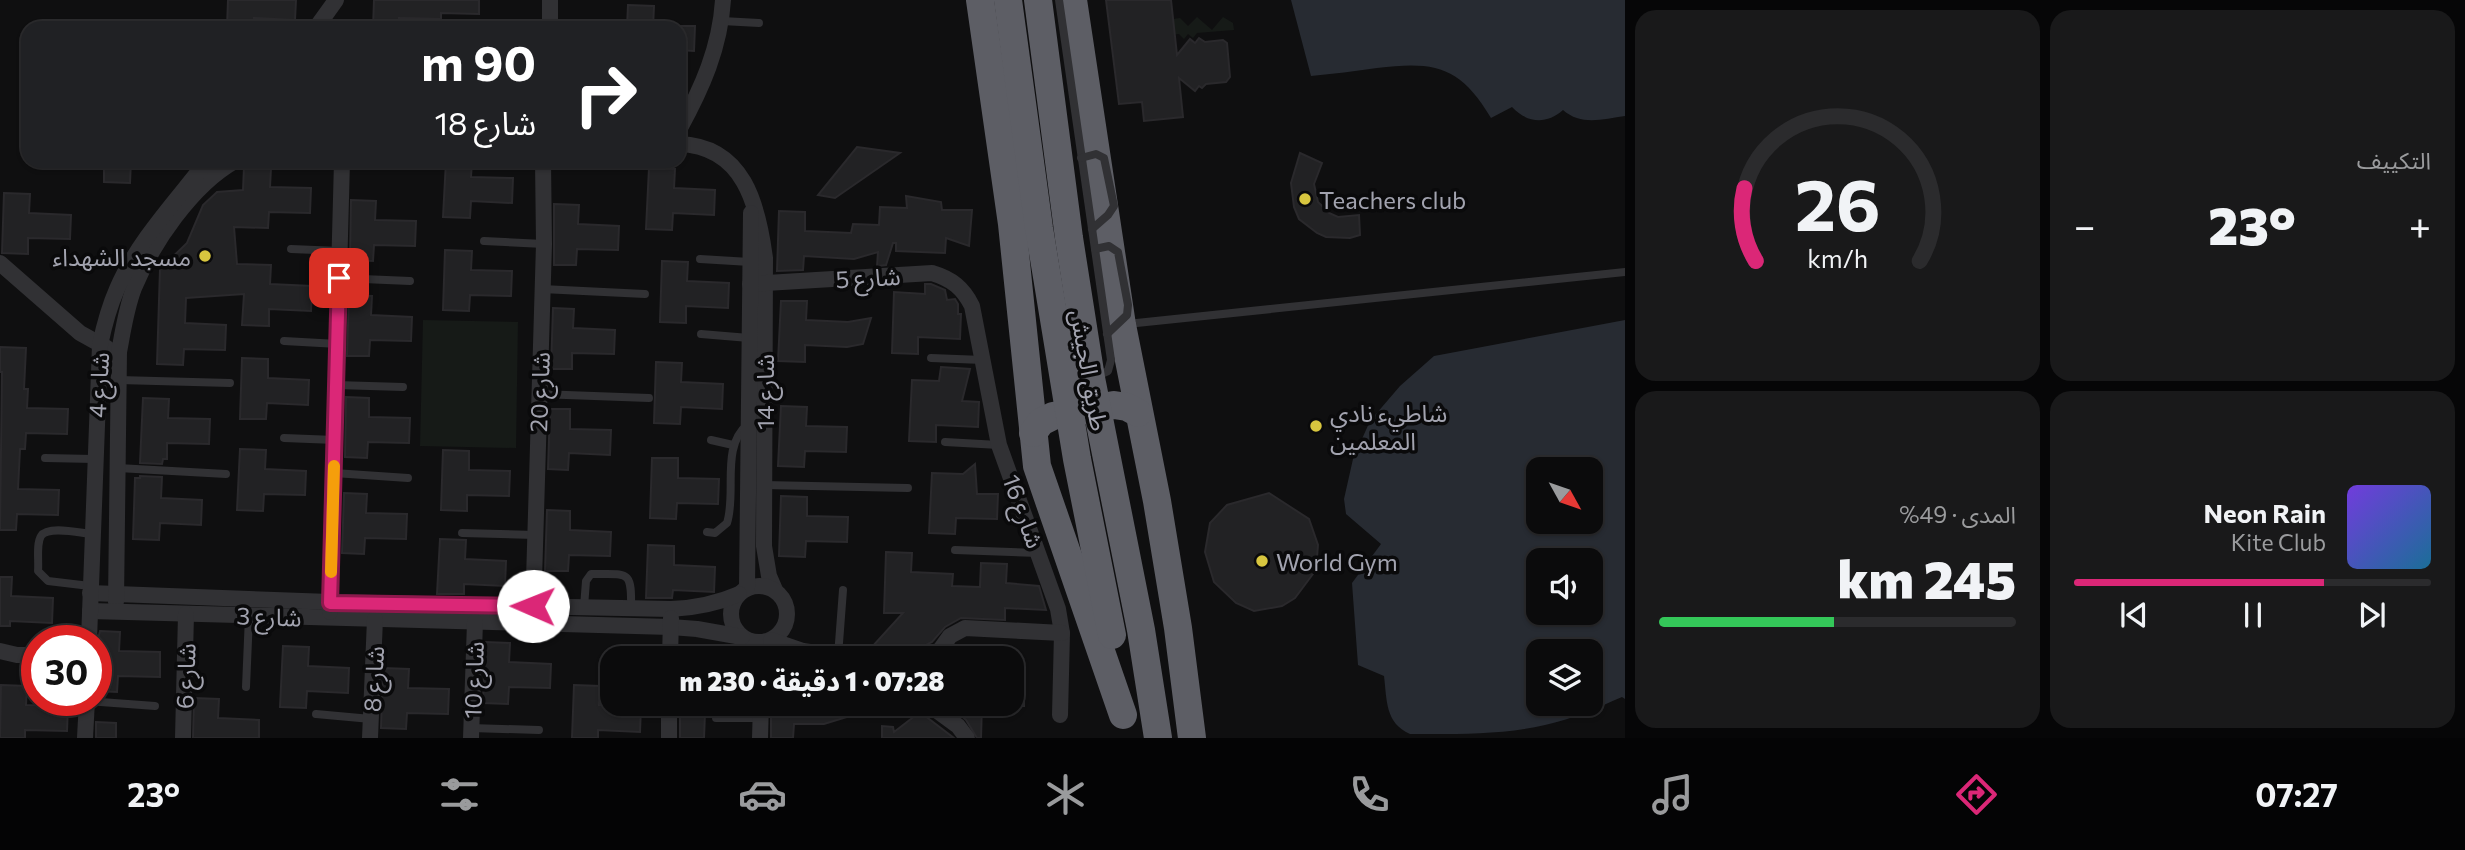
<!DOCTYPE html>
<html lang="ar">
<head>
<meta charset="utf-8">
<style>
  :root { --surface:#0b0b0c; --page:#19191a; --text:#f1f3f6; --muted:#9a9b9d; --line:#2b2b2d; --accent:#db2777 }
  body { margin:0; font-family:Commissioner,"Noto Sans Arabic",sans-serif; background:var(--page); color:var(--text); direction:rtl; height:100vh; display:flex; flex-direction:column; font-size:26px; white-space:nowrap }
  * { box-sizing:border-box; margin:0 }
  p { font-size:23px; color:var(--muted) }
  .icon { flex:none; width:38px; height:38px; fill:none; stroke:currentColor; stroke-width:2; stroke-linecap:round; stroke-linejoin:round }
  .map { position:relative; flex:1; overflow:hidden; direction:ltr }
  .side { display:flex; flex-direction:column; gap:10px; padding:10px; background:#060607; width:840px }
  .side>* { flex:none }
  .top-card { position:absolute; left:21px; top:21px; width:665px; height:147px; border-radius:21px; box-shadow:0 2px 5px #0004,0 0 0 2px var(--line); direction:rtl; background:#202124; color:#fff; overflow:hidden }
  .needle { width:46px; rotate:130deg }
  .controls { position:absolute; left:1526px; top:457px; display:grid; gap:14px }
  .controls a { display:grid; place-items:center; width:77px; height:77px; border-radius:14px; background:var(--surface); box-shadow:0 2px 5px #0004,0 0 0 2px var(--line); font-size:35px }
  .speed { position:absolute; left:21px; top:625px; display:flex; gap:14px; font-size:35px; font-weight:700; text-align:center }
  .speed>* { display:grid; place-content:center; width:91px; height:91px; border-radius:50%; background:var(--surface); box-shadow:0 2px 5px #0004,0 0 0 2px var(--line); line-height:1 }
  .speed .limit { border:10px solid #d22; background:#fff; color:#111 }
  .pin { position:absolute; display:grid; place-items:center; width:60px; height:60px; color:#fff; margin:-30px; border-radius:14px; box-shadow:0 4px 10px #0006 }
  .me { position:absolute; width:77px; margin:-38px; rotate:271deg; stroke-linejoin:round; filter:drop-shadow(0 0 5px #0008) }
  .turn { display:flex; align-items:center; gap:24px; height:147px; padding:0 35px; font-size:32px }
  .turn .icon { width:91px; height:91px; stroke-width:2.5 }
  .turn b { display:block; font-size:49px; line-height:60px }
  .big { font-size:52px; font-weight:800; line-height:1.1 }
  .side .widget { flex:1; display:flex; flex-direction:column; justify-content:center; gap:10px; min-width:0; padding:0 24px; border-radius:21px; background:var(--page) }
  .side .dial { align-items:center; gap:0 }
  .dial svg { height:182px; overflow:visible; fill:none; stroke:var(--line); stroke-width:7; stroke-linecap:round; text-anchor:middle }
  .dial text { fill:var(--text); stroke:none }
  .song { display:flex; align-items:center; gap:21px }
  .cover { width:84px; height:84px; border-radius:10px; background:linear-gradient(135deg,hsl(260 70% 55%),hsl(200 70% 35%)) }
  .played { height:7px; border-radius:4px; background:linear-gradient(90deg,var(--accent) 70%,var(--line) 70%) }
  .keys { display:flex; justify-content:space-around; direction:ltr }
  .heat { display:flex; justify-content:space-between; align-items:center; font-size:38px; direction:ltr }
  .charge { height:10px; border-radius:5px; background:linear-gradient(90deg,#34c759 49%,var(--line) 0) }
  .side .tiles { flex:1; display:grid; gap:10px; grid-template-columns:repeat(2,1fr) }
  .trip { position:absolute; left:600px; top:646px; width:424px; height:70px; border-radius:21px; background:var(--surface); box-shadow:0 2px 5px #0004,0 0 0 2px var(--line); font-weight:800; line-height:70px; text-align:center; direction:rtl }
  .dock { display:flex; height:112px; justify-content:space-around; align-items:center; background:#040405; color:var(--muted) }
  .dock .icon { width:49px; height:49px }
  .dock .selected { color:var(--accent) }
  .dock b { font-size:32px; color:var(--text) }
  main { display:flex; flex:1; min-height:0 }
  .map>svg:first-child { display:block }
  .green { fill:#161a17 }
  .water { fill:#272b32; fill-rule:evenodd }
  .building { fill:#222224; stroke:#2a292c; stroke-width:2 }
  .lines { fill:none; stroke-linecap:round; stroke-linejoin:round }
  .lane { stroke:#313134; stroke-width:8 }
  .street { stroke:#313134; stroke-width:16 }
  .highway { stroke:#5d5e65; stroke-width:28 }
  .lane-bridge { stroke:#313134; stroke-width:8 }
  .highway-bridge { stroke:#5d5e65; stroke-width:28 }
  .route-casing { stroke:#8e194d; stroke-width:18 }
  .route { stroke:#db2777; stroke-width:12 }
  .slow { stroke:#f59e0b; stroke-width:12 }
  .poi-dot { fill:#d8c63f; stroke:#0a0a0b; stroke-width:2.5 }
  .labels { text-anchor:middle; dominant-baseline:central; stroke-width:7; stroke-linejoin:round; paint-order:stroke }
  .poi-label { font-size:24px; fill:#a2a3af; stroke:#0a0a0b; text-anchor:start }
  .street-label { font-size:24px; fill:#a2a3af; stroke:#0a0a0b }
</style>
</head>
<body>
<main>
<section class="side">
<div class="tiles">
<div class="widget"><p>التكييف</p>
<div class="heat"><a>−</a><b class="big">23°</b><a>+</a></div>
</div>
<div class="widget dial"><svg viewBox="0 0 100 80">
<path d="M14 69A42 42 0 1 1 86 69"/>
<path d="M14 69A42 42 0 0 1 9 37" stroke="#db2777"/>
<text x="50" y="56" font-size="32" font-weight="700">26</text>
<text x="50" y="72" font-size="11">km/h</text>
</svg></div>
<div class="widget">
<div class="song"><i class="cover"></i><div><b>Neon Rain</b><p>Kite Club</p></div></div>
<div class="played"></div>
<div class="keys"><svg class="icon" aria-label="previous" viewBox="0 0 24 24"><path d="M18 5L8 12l10 7zM5 5v14"/></svg><svg class="icon" aria-label="pause" viewBox="0 0 24 24"><path d="M8 5v14M16 5v14"/></svg><svg class="icon" aria-label="next" viewBox="0 0 24 24"><path d="M6 5l10 7-10 7zM19 5v14"/></svg></div>
</div>
<div class="widget"><p>المدى · 49%</p><b class="big">245 km</b><div class="charge"></div></div>
</div>
</section>
<div class="map">
<svg width="1625" height="738" viewBox="0 0 1625 738">
  <rect width="100%" height="100%" fill="#0f0f10"/>
  <g class="green">
    <path d="M1197 17 1212 30 1223 17 1233 23 1234 30 1197 33 1193 38 1188 34 1184 39 1179 34 1169 35 1173 19 1180 18 1188 26Z"/>
    <path d="M423 320 518 322 516 448 420 446Z"/>
  </g>
  <g class="water">
    <path d="M1291 0H1625V116C1603 119 1581 126 1563 110 1546 125 1527 123 1512 107L1491 118C1460 66 1435 61 1377 68 1355 71 1333 74 1311 76Z"/>
    <path d="M1625 320V699L1622 697C1597 708 1572 719 1545 725 1501 735 1455 734 1410 734 1385 723 1387 700 1384 676L1358 665 1352 583 1381 544 1346 514 1344 499 1353 459 1370 421 1400 386 1434 356ZM1538 469H1591V522H1538ZM1538 560H1591V612H1538ZM1538 651H1591V704H1538Z"/>
  </g>
  <g class="building">
    <path d="M228 0H296L295 20 254 18V28H227Z"/>
    <path d="M374 0H479V14L441 13V19L399 18V28H373Z"/>
    <path d="M1106 0H1171L1177 55 1190 39 1195 43 1199 38 1205 42 1223 40 1227 43 1230 77 1226 82 1206 84 1202 88 1199 86 1195 91 1179 78 1183 117 1144 121 1142 102 1119 104Z"/>
    <path d="M628 5 654 6 653 28H627Z"/>
    <path d="M679 26H695L694 51 679 50Z"/>
    <path d="M857 147 900 153 835 198 818 195Z"/>
    <path d="M1300 153 1322 163 1314 184 1318 202 1329 213 1338 217 1359 215 1360 235 1350 238 1326 237 1317 233 1299 219 1294 207 1291 183Z"/>
    <path d="M104 161H131L130 183 104 182Z"/>
    <path d="M446 161H472L471 177 513 178 512 203 471 201 470 218 443 217Z"/>
    <path d="M244 167 271 168 270 187 311 188 310 213 269 212 268 228 234 227 237 264 271 265 270 284 312 286 311 311 269 309V326L242 325 244 294 186 298 185 323 226 325 225 350 184 349 183 365 157 364 160 269 187 243 203 205 217 192 243 190Z"/>
    <path d="M649 168 675 169 674 188 715 190 714 215 673 213 672 230 646 229Z"/>
    <path d="M4 193 30 194 29 213 71 215 70 239 28 238V254L2 253Z"/>
    <path d="M906 196 941 202 942 210H972L969 246 946 238 945 253 896 251V243H893L886 265 877 266 878 252 854 259 804 256 803 270 777 271 779 211 805 212V231L851 233 853 224 879 225 880 207 907 208Z"/>
    <path d="M351 200 376 201 375 220 416 221 415 246 374 245 373 261 350 260Z"/>
    <path d="M554 204 579 205 578 224 619 226 618 250 577 249 576 265H554Z"/>
    <path d="M445 250 472 251 471 270 512 271 511 296 470 295 469 311 443 310Z"/>
    <path d="M662 261 688 262 687 281 729 283 728 308 686 306V323L660 322Z"/>
    <path d="M925 284H931L945 290 947 300 955 299 958 304V314H961L960 339 918 337V354L892 353 894 292 925 294Z"/>
    <path d="M349 295 372 296 371 315 412 317 411 341 370 340 369 356H347Z"/>
    <path d="M781 301H807L806 320 848 322 871 318 863 344 847 347 805 345V362L778 361Z"/>
    <path d="M553 308 574 309 573 328 615 330 614 354 572 353V369H551Z"/>
    <path d="M0 347 26 348 24 389H28L27 408 68 409 67 434 26 433 25 449H20L18 489 59 490 58 515 17 514 16 530H0L2 372H0Z"/>
    <path d="M242 358 268 359V378L309 380 308 405 267 403 266 419H240Z"/>
    <path d="M656 362 682 363 681 382 723 384 722 409 681 407 680 424 654 423Z"/>
    <path d="M941 367 970 369 962 401 979 402 978 427 936 425V442L909 441 912 380 939 381Z"/>
    <path d="M346 397 369 398V417L410 418 409 443 368 442 367 458 345 457Z"/>
    <path d="M143 398 169 399 168 418 210 419 209 444 167 443V459H163L162 464 140 463Z"/>
    <path d="M781 406 807 407 806 426 847 427 846 452 805 451 804 467 778 466Z"/>
    <path d="M550 409H570V429L611 430 610 455 569 453 568 470 548 469Z"/>
    <path d="M240 449 266 450 265 469 306 471 305 495 264 494 263 511 237 510Z"/>
    <path d="M443 450 469 451V470L510 471 509 496 467 495V511L441 510Z"/>
    <path d="M652 458H678V478L719 479 718 504 677 503 676 519 650 518Z"/>
    <path d="M975 464 977 494H998L997 519 956 518 955 534 929 533 932 473 963 474Z"/>
    <path d="M140 476 162 477 161 498 202 500 201 525 160 523 159 540 133 539 135 478H140Z"/>
    <path d="M344 493 367 494 366 513 407 514 406 539 365 538 364 554 342 553Z"/>
    <path d="M1269 493 1309 519 1318 545 1316 570 1295 598 1282 606 1254 611 1236 603 1214 582 1205 552 1210 523 1227 505Z"/>
    <path d="M781 496 807 497V516L848 517 847 542 806 541 805 557 779 556Z"/>
    <path d="M547 510 570 511V530L611 532 610 556 569 555 568 571H545Z"/>
    <path d="M440 539 466 540 465 559 506 561 505 586 464 584V594H437Z"/>
    <path d="M648 545 674 546V565L715 567 714 592 673 590 672 598H646Z"/>
    <path d="M886 552 912 553 911 572 953 574 952 586 980 587 981 563 1007 564 1006 583 1039 586 1046 610 1005 608V620L961 618 945 627 932 642 920 648H871L903 613H884Z"/>
    <path d="M0 577H12L11 596 53 598 52 623 10 621V626H0Z"/>
    <path d="M100 631 120 632 119 651 160 652V677L118 676 117 692 96 691V647Z"/>
    <path d="M485 642 510 643 509 662 551 664 550 688 509 687 508 704 483 703Z"/>
    <path d="M283 646 309 647 308 666 349 668 348 693 307 691 306 708 280 707Z"/>
    <path d="M681 646 715 648V658H681Z"/>
    <path d="M383 668 409 669 408 688 449 689 448 714 407 713 406 729 381 728Z"/>
    <rect x="1012" y="681" width="12" height="25"/>
    <path d="M1 685 27 686 26 705 68 706 67 731 25 730V738H0Z"/>
    <path d="M574 685 600 686 599 705 641 707 640 732 598 730V738H572Z"/>
    <path d="M194 698 219 699 218 718 259 720V738H193Z"/>
    <path d="M680 704H701L700 713H705L704 738H680Z"/>
    <path d="M771 704H882L883 706 824 724H794L793 738H771Z"/>
    <path d="M956 704H982L981 738H977L966 720 956 711Z"/>
    <path d="M920 712 954 738H882V726L893 727 894 732Z"/>
    <path d="M96 722 116 723V738H96Z"/>
  </g>
  <g class="lines">
    <g class="lane">
      <path d="M722 21 759 23"/>
      <path d="M484 241 544 244"/>
      <path d="M291 249 340 251"/>
      <path d="M700 259 750 262"/>
      <path d="M339 278 410 281"/>
      <path d="M542 289 645 294"/>
      <path d="M1127 324 1625 272"/>
      <path d="M701 334 749 338"/>
      <path d="M284 341 338 344"/>
      <path d="M931 358 983 360"/>
      <path d="M119 380 230 383"/>
      <path d="M336 385 403 387"/>
      <path d="M539 394 649 398"/>
      <path d="M284 438 335 440"/>
      <path d="M711 440 733 445"/>
      <path d="M945 442 999 445"/>
      <path d="M45 458 94 459"/>
      <path d="M118 468 226 474"/>
      <path d="M334 473 408 478"/>
      <path d="M764 485 908 488"/>
      <path d="M707 532 715 533 727 523C737 492 720 447 748 424"/>
      <path d="M462 533 535 535"/>
      <path d="M955 550 1039 553"/>
      <path d="M90 586 48 581 38 571C39 562 36 544 41 536 48 525 80 533 92 534"/>
      <path d="M584 607 586 581 591 574C627 575 632 568 631 608"/>
      <path d="M838 656 843 590"/>
      <path d="M246 687 249 616"/>
      <path d="M87 701 155 706"/>
      <path d="M316 714 371 719"/>
      <path d="M716 718H761"/>
      <path d="M471 728 539 730"/>
    </g>
    <g class="street">
      <path d="M316 28 336 0"/>
      <path d="M550 28V0"/>
      <path d="M679 130C702 88 720 48 723 0"/>
      <path d="M679 144C744 146 758 205 765 258L764 546 769 576 775 590"/>
      <path d="M0 263 80 333 107 348"/>
      <path d="M750 284 932 273C952 279 963 288 972 306L999 445 1058 609 1062 633 1060 715"/>
      <circle cx="759" cy="614" r="28"/>
      <path d="M747 588 751 213"/>
      <path d="M90 593 330 602 671 609C696 608 716 604 739 594"/>
      <path d="M116 602 119 352C123 331 126 309 134 288 152 244 192 185 235 161"/>
      <path d="M90 611 671 627 697 629 742 637"/>
      <path d="M330 612 342 161"/>
      <path d="M533 614 544 244 543 161"/>
      <path d="M89 640 100 345C104 326 109 307 117 289 137 242 176 201 207 161"/>
      <path d="M771 640 803 651 851 658"/>
      <path d="M0 651 17 655H37"/>
      <path d="M670 658 671 618"/>
      <path d="M922 658 940 650 950 636 965 628 1062 633"/>
      <path d="M928 704 958 726 967 738"/>
      <path d="M85 738 87 700"/>
      <path d="M183 738 186 614"/>
      <path d="M370 738 375 619"/>
      <path d="M471 738 475 622"/>
      <path d="M669 738V704"/>
      <path d="M760 738 761 704"/>
    </g>
    <g class="highway">
      <path d="M980 0 1012 224 1037 466 1123 715"/>
      <path d="M1073 0 1122 325 1157 501 1178 628 1192 738"/>
      <path d="M1033 433 1041 422 1053 416 1114 405 1127 407 1138 413"/>
    </g>
    <g class="lane-bridge">
      <path d="M1059 0 1111 360 1108 371 1097 376"/>
      <path d="M1081 158 1096 154 1104 158 1114 206 1108 215 1092 229"/>
      <path d="M1095 249 1109 246 1118 252 1128 305 1127 315 1107 334"/>
    </g>
    <g class="highway-bridge">
      <path d="M1008 0 1039 228 1077 459 1112 635"/>
      <path d="M1038 0 1069 238 1091 378 1141 630 1158 738"/>
    </g>
  </g>
  <g class="lines">
    <defs>
      <path id="route" d="M339 278 330 603 533 606"/>
    </defs>
    <use href="#route" class="route-casing"/>
    <use href="#route" class="route"/>
    <path class="slow" d="M331 572 334 466"/>
  </g>
  <g class="poi-dot">
    <circle cx="1305" cy="199" r="7"/>
    <circle cx="205" cy="256" r="7"/>
    <circle cx="1316" cy="426" r="7"/>
    <circle cx="1262" cy="561" r="7"/>
  </g>
  <g class="labels">
    <g class="poi-label">
      <text x="1319" y="199">Teachers club</text>
      <text x="191" y="256" text-anchor="end">مسجد الشهداء</text>
      <text x="1330" y="412">شاطيء نادي<tspan x="1330" dy="28">المعلمين</tspan></text>
      <text x="1276" y="561">World Gym</text>
    </g>
    <g class="street-label">
      <text transform="translate(868 277) rotate(-3)">شارع 5</text>
      <text transform="translate(1090 370) rotate(80)">طريق الجيش</text>
      <text transform="translate(98 385) rotate(-87)">شارع 4</text>
      <text transform="translate(539 392) rotate(-88)">شارع 20</text>
      <text transform="translate(764 392) rotate(-90)">شارع 14</text>
      <text transform="translate(1024 511) rotate(70)">شارع 16</text>
      <text transform="translate(269 616) rotate(2)">شارع 3</text>
      <text transform="translate(185 676) rotate(-88)">شارع 6</text>
      <text transform="translate(373 679) rotate(-87)">شارع 8</text>
      <text transform="translate(473 680) rotate(-88)">شارع 10</text>
    </g>
  </g>
</svg>
<div class="controls">
<a><svg class="needle" viewBox="-14 -14 28 28"><path d="M0-13l5 13h-10z" fill="#e53935"/><path d="M0 13l5-13h-10z" fill="#9a9b9d"/></svg></a>
<a><svg class="icon" aria-label="sound" viewBox="0 0 24 24"><path d="M4 9h4l5-4v14l-5-4H4zM17 9q2 3 0 6"/></svg></a>
<a><svg class="icon" aria-label="layers" viewBox="0 0 24 24"><path d="M12 4l9 5-9 5-9-5zM3 14l9 5 9-5"/></svg></a>
</div>
<div class="speed"><div class="limit">30</div></div>
<div class="pin" style="left:339px;top:278px;background:#d93025"><svg class="icon" aria-label="arrive" viewBox="0 0 24 24"><path d="M6 21V4h12l-3 4 3 4H6"/></svg></div>
<svg class="me" style="left:533px;top:606px" viewBox="-20 -20 40 40"><circle r="19" fill="#fff"/><path d="M0-13L10 11 0 6-10 11z" fill="#db2777"/></svg>
<div class="trip">07:28 · 1 دقيقة · 230 m</div>
<div class="top-card">
<div class="turn"><svg class="icon" aria-label="right" viewBox="0 0 24 24"><path d="M7 20v-9h11M14 6l5 5-5 5"/></svg><div><b>90 m</b>شارع 18</div></div>
</div>
</div>
</main>
<nav class="dock">
<b>07:27</b>
<svg class="icon selected" aria-label="directions" viewBox="0 0 24 24"><path d="M12 3l9 9-9 9-9-9zM9 14v-3h6M13 9l2 2-2 2"/></svg>
<svg class="icon" aria-label="music" viewBox="0 0 24 24"><path d="M9 18V5l10-2v13"/><circle cx="6" cy="18" r="3"/><circle cx="16" cy="16" r="3"/></svg>
<svg class="icon" aria-label="phone" viewBox="0 0 24 24"><path d="M5 4h4l2 5-3 2q2 4 5 5l2-3 5 2v4C11 20 4 13 5 4z"/></svg>
<svg class="icon" aria-label="climate" viewBox="0 0 24 24"><path d="M12 3v18M4 7l16 10M4 17L20 7"/></svg>
<svg class="icon" aria-label="car" viewBox="0 0 24 24"><path d="M5 17H2v-5l4-1 3-4h7l3 4 3 1v5h-3M9 17h6M6 11h13"/><circle cx="7" cy="17" r="2"/><circle cx="17" cy="17" r="2"/></svg>
<svg class="icon" aria-label="filters" viewBox="0 0 24 24"><path d="M4 7h16M4 17h16"/><circle cx="9" cy="7" r="2"/><circle cx="15" cy="17" r="2"/></svg>
<b>23°</b>
</nav>
</body>
</html>
